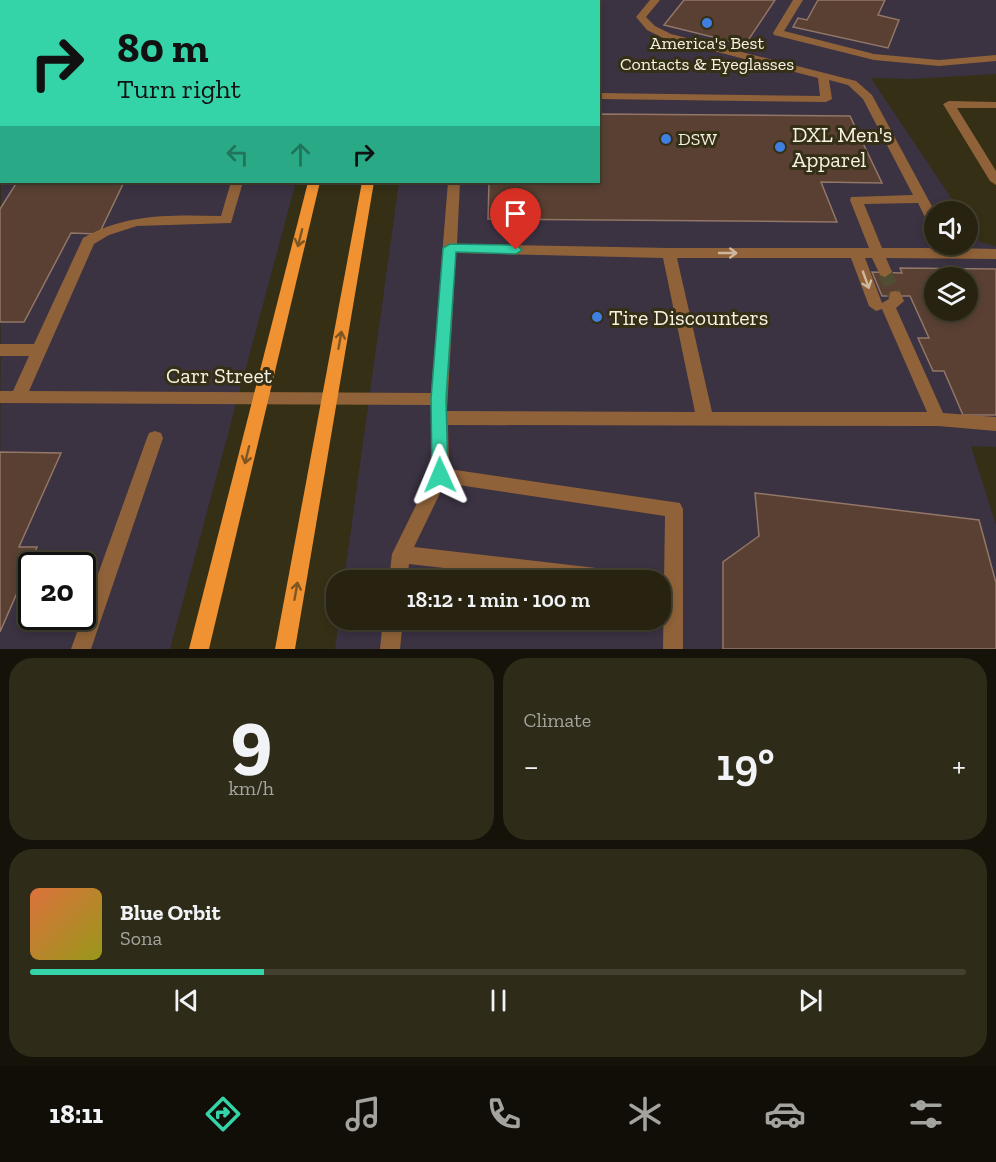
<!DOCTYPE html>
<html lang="en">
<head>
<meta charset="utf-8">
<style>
  :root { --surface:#272310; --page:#2f2b19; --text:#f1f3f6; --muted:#a4a49f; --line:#434030; --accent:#34d4a8 }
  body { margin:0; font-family:"Zilla Slab",serif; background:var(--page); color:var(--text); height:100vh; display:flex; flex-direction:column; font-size:22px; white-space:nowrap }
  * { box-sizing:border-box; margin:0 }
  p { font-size:20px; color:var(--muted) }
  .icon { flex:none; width:33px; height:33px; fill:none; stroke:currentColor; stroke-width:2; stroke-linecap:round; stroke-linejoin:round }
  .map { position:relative; height:649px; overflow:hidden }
  .side { display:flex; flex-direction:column; gap:9px; padding:9px; background:#151309; flex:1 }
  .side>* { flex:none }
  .banner { position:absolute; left:0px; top:0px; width:600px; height:183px; box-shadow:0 3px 9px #0003,0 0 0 2px var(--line); background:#34d4a8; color:#111; overflow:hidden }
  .controls { position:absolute; left:924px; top:201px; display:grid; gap:12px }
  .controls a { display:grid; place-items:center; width:54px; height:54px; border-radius:50%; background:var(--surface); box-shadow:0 3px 9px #0003,0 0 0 2px var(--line); font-size:30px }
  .speed { position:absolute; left:18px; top:552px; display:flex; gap:12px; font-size:30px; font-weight:700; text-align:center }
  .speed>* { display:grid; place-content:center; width:78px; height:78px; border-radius:50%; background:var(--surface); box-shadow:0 3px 9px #0003,0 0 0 2px var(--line); line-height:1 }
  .speed .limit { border:3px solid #111; border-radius:9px; background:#fff; color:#111 }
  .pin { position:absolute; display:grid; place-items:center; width:51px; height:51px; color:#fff; margin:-62px -26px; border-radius:50% 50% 50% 0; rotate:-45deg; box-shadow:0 0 6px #0007 }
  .pin .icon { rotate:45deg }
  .me { position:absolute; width:66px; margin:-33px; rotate:359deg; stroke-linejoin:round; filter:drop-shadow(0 0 4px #0008) }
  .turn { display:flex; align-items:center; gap:21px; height:126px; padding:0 18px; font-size:27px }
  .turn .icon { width:78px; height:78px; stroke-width:2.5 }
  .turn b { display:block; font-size:42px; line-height:51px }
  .lanes { display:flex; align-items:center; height:57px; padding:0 18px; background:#0003; justify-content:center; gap:30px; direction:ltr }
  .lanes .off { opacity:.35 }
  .big { font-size:45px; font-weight:600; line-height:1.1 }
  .side .tile { flex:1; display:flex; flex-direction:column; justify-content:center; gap:9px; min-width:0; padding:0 21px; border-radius:24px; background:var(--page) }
  .side .dial { align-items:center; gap:0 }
  .dial b { font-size:78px; line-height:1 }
  .song { display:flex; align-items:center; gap:18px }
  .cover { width:72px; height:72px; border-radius:9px; background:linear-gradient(135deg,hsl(20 70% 55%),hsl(60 70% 35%)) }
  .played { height:6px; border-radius:3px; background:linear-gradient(90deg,var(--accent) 25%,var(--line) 25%) }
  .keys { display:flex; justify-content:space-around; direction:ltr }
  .heat { display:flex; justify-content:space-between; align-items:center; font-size:33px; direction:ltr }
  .side .tiles { flex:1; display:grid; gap:9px; grid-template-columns:1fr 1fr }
  .tile:last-child { grid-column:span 2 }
  .trip { position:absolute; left:326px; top:570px; width:345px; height:60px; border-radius:24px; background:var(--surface); box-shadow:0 3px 9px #0003,0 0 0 2px var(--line); font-weight:600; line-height:60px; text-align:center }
  .tabs { display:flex; height:96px; justify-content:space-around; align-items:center; background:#100e06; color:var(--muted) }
  .tabs .icon { width:42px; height:42px }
  .tabs .on { color:var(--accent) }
  .tabs b { font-size:27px; color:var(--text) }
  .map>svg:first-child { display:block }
  .commercial { fill:#3b3242; fill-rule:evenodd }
  .building { fill:#594033; stroke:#927667; stroke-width:1.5; fill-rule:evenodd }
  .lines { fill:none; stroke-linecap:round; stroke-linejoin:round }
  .minor-tunnel { stroke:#514c34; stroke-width:14; stroke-dasharray:14 7; stroke-linecap:butt }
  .minor { fill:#906239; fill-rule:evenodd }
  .major { fill:#f09132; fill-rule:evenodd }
  .oneway { stroke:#7f5621 }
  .oneway2 { stroke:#cdb89e }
  .route { fill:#34d4a8; stroke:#228a6d; stroke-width:1.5 }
  .shop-dot { fill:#3f7fe0; stroke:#342f15; stroke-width:2 }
  .labels { text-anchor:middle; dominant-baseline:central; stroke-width:6; stroke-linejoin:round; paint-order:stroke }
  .far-poi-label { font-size:18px; fill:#f5f2e2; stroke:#342f15 }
  .poi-label { font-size:22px; fill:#f5f2e2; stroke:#342f15; text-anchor:start }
  .street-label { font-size:22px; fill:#f5f2e2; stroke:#342f15 }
</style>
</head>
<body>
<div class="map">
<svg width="996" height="649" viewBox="0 0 996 649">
  <rect width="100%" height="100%" fill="#342f15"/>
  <g class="commercial">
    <path d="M424 0H996V74L911 79 871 78 960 211 934 212V244H968V223L980 242 996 246V447L971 446 996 525V649H335L339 620H660V580H344L399 182H598V2ZM934 278H968V310H934Z"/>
    <path d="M1 112 2 182H296L170 649H0ZM32 566H82V616H32Z"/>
  </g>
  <g class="building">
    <path d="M195 0H282L195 2Z"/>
    <path d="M684 0H775L745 45 664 25Z"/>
    <path d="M818 0H885L878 15 899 20 888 48 793 27 798 18 807 20Z"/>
    <path d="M598 114 850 116 882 183 821 182 837 222 488 219 489 182H598Z"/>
    <path d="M17 182H124L99 234 71 233 24 322H0V209Z"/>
    <path d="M900 268 996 269V415H963L944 371H933L918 338H929L910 296H882L872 272 902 273ZM934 278H968V310H934Z"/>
    <path d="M0 452 61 453 19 547H37L0 632Z"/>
    <path d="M755 493 979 520 996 583V649H723V562L759 536Z"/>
  </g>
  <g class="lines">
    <path class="minor-tunnel" d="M885 272 895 296"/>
    <g class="minor">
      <path d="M85 0H95L84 2Z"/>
      <rect x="289" y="0" width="10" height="2"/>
      <path d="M419 0H433L417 2Z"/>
      <rect x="464" y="0" width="10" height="2"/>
      <path d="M650 0H660L646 17 655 26 671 34 856 81 872 95 935 212 934 226 929 225 918 203 864 204 882 248H942L939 244H953L955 248 996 249V259L886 258 892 272 885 277 880 275 872 258H865L882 303 889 299 890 292 895 291 900 292 904 301 896 308 943 413 996 417V431L938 426 448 425 449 469 680 503 683 509V649H663L665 516 445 483 414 547 622 571 629 574 631 580H551L409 564 407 580H389L392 554 431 475V405L0 403V391H13L29 356H0V344H34L83 238C127 213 172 215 221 216L231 182H243L231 223 137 226 109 235 94 244 29 391 431 393 448 182H460L457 244 669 248H869L850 200 851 197 913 195 863 99 848 85 829 80 832 99 826 102 598 99V93L820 96 818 78 663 38 647 30 636 17ZM456 253 663 258 695 412 447 411ZM677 258H851L869 306 876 311 882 309 927 412H712Z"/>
      <path d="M793 0H803L784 31 874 54 939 60 996 55V61L939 66 874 60 774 35 773 33Z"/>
      <path d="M949 101 996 102V108H957L996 171V185L990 181 943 104Z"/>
      <path d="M0 123H2L0 132Z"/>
      <path d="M2 164V174L0 175V165Z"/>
      <path d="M155 431 161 433 163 438 91 649H71L147 438 149 433Z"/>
      <path d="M383 620H403L400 649H380Z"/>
    </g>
    <g class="major">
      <path d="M354 0H364L353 2Z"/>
      <rect x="394" y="0" width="10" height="2"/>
      <path d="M308 182H320L209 649H189Z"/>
      <path d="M362 182H374L295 649H275Z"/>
    </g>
  </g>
  <defs><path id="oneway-shaft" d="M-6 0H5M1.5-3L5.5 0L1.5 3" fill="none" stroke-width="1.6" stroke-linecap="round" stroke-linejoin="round" transform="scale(1.5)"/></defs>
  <g class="oneway">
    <use href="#oneway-shaft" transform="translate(300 238) rotate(104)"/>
    <use href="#oneway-shaft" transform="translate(340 340) rotate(-80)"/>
    <use href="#oneway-shaft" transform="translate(247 455) rotate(104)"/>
    <use href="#oneway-shaft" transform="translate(296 591) rotate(-80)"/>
  </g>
  <g class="oneway2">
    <use href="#oneway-shaft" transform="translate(728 253)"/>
    <use href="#oneway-shaft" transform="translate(866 280) rotate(70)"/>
  </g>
  <path class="route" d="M450 244 516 245 522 250 516 254 456 252 446 399 448 475 446 479H435L432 475 431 399 443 248Z"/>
  <g class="shop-dot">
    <circle cx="707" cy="23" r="6"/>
    <circle cx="666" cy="139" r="6"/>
    <circle cx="780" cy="147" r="6"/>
    <circle cx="597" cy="317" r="6"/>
  </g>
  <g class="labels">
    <g class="far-poi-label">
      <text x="707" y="43">America's Best<tspan x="707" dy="21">Contacts &amp; Eyeglasses</tspan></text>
      <text x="678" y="139" text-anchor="start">DSW</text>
    </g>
    <g class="poi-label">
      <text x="792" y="134">DXL Men's<tspan x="792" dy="25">Apparel</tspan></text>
      <text x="609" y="317">Tire Discounters</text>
    </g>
    <g class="street-label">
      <text x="219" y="375">Carr Street</text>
    </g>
  </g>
</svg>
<div class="controls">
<a><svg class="icon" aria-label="sound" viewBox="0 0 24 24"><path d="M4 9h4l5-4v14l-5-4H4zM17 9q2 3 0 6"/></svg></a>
<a><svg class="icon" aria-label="layers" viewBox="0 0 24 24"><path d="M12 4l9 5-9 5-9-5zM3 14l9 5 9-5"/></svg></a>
</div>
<div class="speed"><div class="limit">20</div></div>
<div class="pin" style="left:516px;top:250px;background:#d93025"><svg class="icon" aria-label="arrive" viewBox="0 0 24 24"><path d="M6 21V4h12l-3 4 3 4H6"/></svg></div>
<svg class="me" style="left:440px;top:475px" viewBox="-20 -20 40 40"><path d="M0-17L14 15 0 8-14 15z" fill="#34d4a8" stroke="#fff" stroke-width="4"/></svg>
<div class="trip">18:12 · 1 min · 100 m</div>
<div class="banner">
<div class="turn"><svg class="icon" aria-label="right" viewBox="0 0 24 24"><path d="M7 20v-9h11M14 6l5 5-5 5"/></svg><div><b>80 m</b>Turn right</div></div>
<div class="lanes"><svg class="icon off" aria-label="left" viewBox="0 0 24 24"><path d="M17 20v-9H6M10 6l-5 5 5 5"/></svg><svg class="icon off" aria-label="ahead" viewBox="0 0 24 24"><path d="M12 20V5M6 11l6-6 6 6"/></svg><svg class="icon" aria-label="right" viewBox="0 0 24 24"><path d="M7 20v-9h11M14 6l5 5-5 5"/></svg></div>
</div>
</div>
<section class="side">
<div class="tiles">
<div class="tile dial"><b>9</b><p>km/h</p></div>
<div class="tile"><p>Climate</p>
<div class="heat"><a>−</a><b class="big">19°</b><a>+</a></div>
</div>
<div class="tile">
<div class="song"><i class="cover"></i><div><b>Blue Orbit</b><p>Sona</p></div></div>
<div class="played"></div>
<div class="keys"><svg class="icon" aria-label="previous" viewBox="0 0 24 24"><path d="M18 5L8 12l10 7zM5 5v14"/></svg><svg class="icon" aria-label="pause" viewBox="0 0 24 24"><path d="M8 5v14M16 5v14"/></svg><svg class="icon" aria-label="next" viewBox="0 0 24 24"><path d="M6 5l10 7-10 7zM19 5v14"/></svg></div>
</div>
</div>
</section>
<nav class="tabs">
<b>18:11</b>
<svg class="icon on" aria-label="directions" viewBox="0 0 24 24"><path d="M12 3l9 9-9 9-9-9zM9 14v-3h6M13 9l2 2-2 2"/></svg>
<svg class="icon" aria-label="music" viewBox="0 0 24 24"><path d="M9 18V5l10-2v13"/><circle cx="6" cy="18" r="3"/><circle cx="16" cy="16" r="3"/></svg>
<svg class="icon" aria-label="phone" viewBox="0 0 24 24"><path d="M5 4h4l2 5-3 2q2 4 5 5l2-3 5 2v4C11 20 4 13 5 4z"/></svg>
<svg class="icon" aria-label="climate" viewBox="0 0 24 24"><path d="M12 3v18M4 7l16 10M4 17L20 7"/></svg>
<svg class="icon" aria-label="car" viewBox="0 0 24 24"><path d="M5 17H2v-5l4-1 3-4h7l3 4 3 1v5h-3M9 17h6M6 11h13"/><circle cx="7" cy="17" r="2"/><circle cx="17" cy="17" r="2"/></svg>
<svg class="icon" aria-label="filters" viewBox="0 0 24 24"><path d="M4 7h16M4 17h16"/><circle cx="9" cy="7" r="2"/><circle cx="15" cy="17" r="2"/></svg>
</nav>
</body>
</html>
